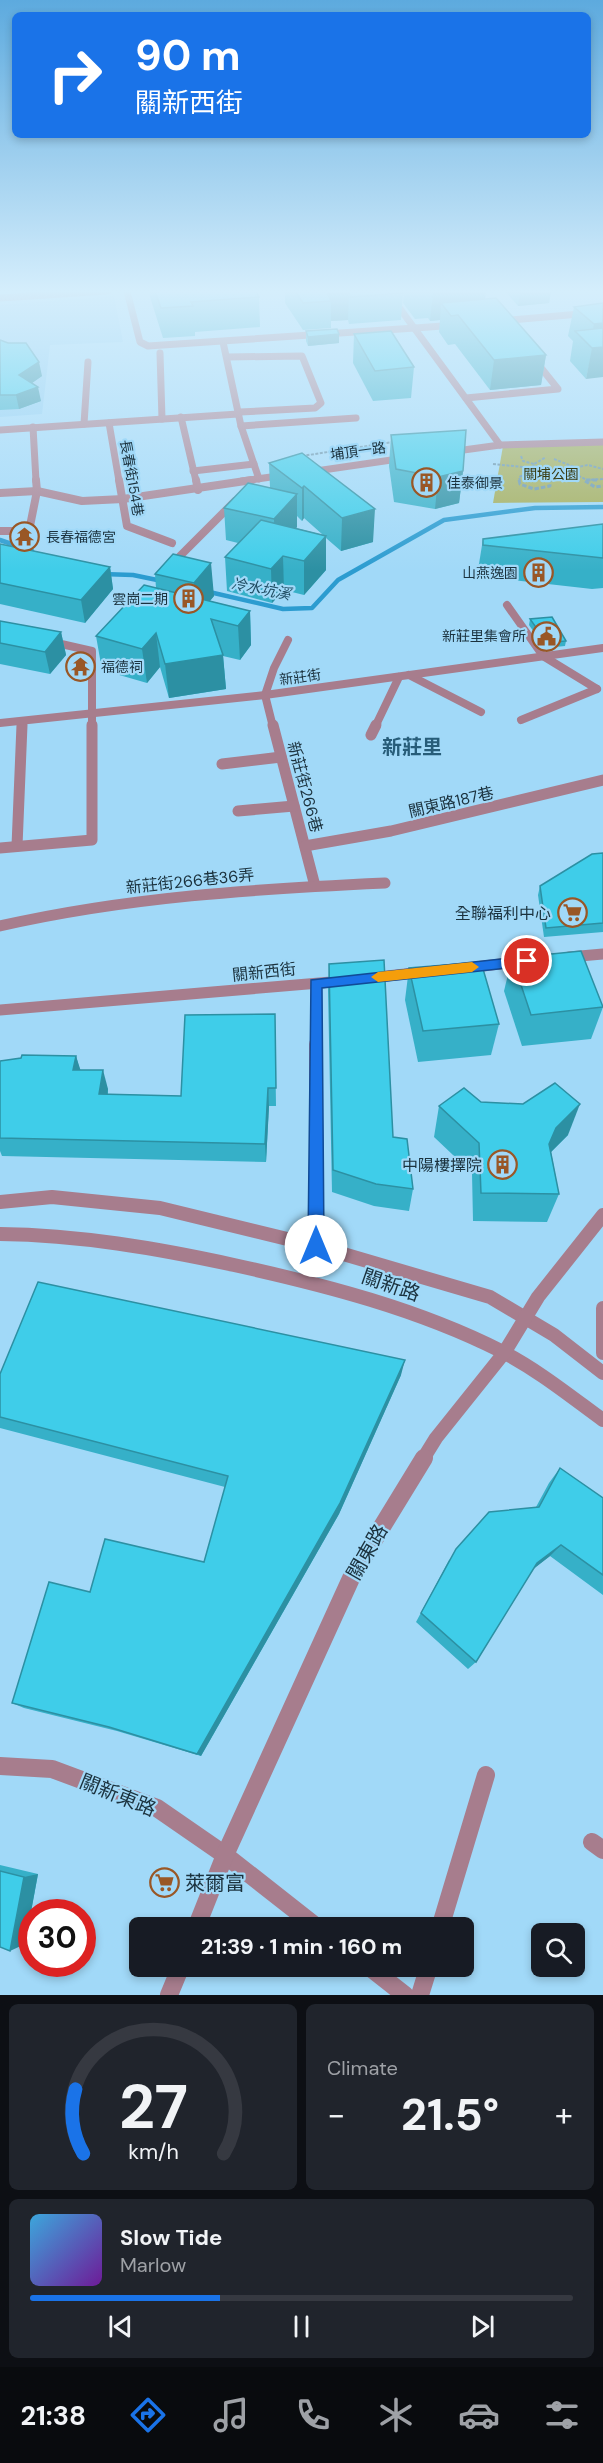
<!DOCTYPE html>
<html lang="en">
<head>
<meta charset="utf-8">
<style>
  :root { --surface:#171b24; --page:#20242c; --text:#f1f3f6; --muted:#9ea1a6; --line:#363941; --accent:#1a73e8 }
  body { margin:0; font-family:"DM Sans","Noto Sans TC",sans-serif; background:var(--page); color:var(--text); height:100vh; display:flex; flex-direction:column; font-size:22px; white-space:nowrap }
  * { box-sizing:border-box; margin:0 }
  p { font-size:20px; color:var(--muted) }
  .icon { flex:none; width:33px; height:33px; fill:none; stroke:currentColor; stroke-width:2; stroke-linecap:round; stroke-linejoin:round }
  .map { position:relative; height:1995px; overflow:hidden }
  .drawer { display:flex; flex-direction:column; gap:9px; padding:9px; background:#0d0f14; flex:1 }
  .drawer>* { flex:none }
  .top-card { position:absolute; left:12px; top:12px; width:579px; height:126px; border-radius:9px; box-shadow:0 3px 9px #0003; background:#1a73e8; color:#fff; overflow:hidden }
  .controls { position:absolute; left:531px; top:1923px; display:grid; gap:12px }
  .controls a { display:grid; place-items:center; width:54px; height:54px; border-radius:9px; background:var(--surface); box-shadow:0 3px 9px #0003; font-size:30px }
  .speed { position:absolute; left:18px; top:1899px; display:flex; gap:12px; font-size:30px; font-weight:700; text-align:center }
  .speed>* { display:grid; place-content:center; width:78px; height:78px; border-radius:50%; background:var(--surface); box-shadow:0 3px 9px #0003; line-height:1 }
  .speed .limit { border:9px solid #d22; background:#fff; color:#111 }
  .pin { position:absolute; display:grid; place-items:center; width:51px; height:51px; color:#fff; margin:-26px; border:3px solid #fff; border-radius:50%; box-shadow:0 2px 6px #0007 }
  .me { position:absolute; width:66px; margin:-33px; rotate:0deg; stroke-linejoin:round; filter:drop-shadow(0 0 4px #0008) }
  .turn { display:flex; align-items:center; gap:21px; height:126px; padding:0 24px; font-size:27px }
  .turn .icon { width:78px; height:78px; stroke-width:2.5 }
  .turn b { display:block; font-size:42px; line-height:51px }
  .big { font-size:45px; font-weight:700; line-height:1.1 }
  .drawer .card { flex:1; display:flex; flex-direction:column; justify-content:center; gap:9px; min-width:0; padding:0 21px; border-radius:9px; background:var(--page) }
  .drawer .dial { align-items:center; gap:0 }
  .dial svg { height:156px; overflow:visible; fill:none; stroke:var(--line); stroke-width:7; stroke-linecap:round; text-anchor:middle }
  .dial text { fill:var(--text); stroke:none }
  .song { display:flex; align-items:center; gap:18px }
  .cover { width:72px; height:72px; border-radius:9px; background:linear-gradient(135deg,hsl(200 70% 55%),hsl(280 70% 35%)) }
  .played { height:6px; border-radius:3px; background:linear-gradient(90deg,var(--accent) 35%,var(--line) 35%) }
  .keys { display:flex; justify-content:space-around; direction:ltr }
  .heat { display:flex; justify-content:space-between; align-items:center; font-size:33px; direction:ltr }
  .drawer .tiles { flex:1; display:grid; gap:9px; grid-template-columns:1fr 1fr }
  .card:last-child { grid-column:span 2 }
  .trip { position:absolute; left:129px; top:1917px; width:345px; height:60px; border-radius:9px; background:var(--surface); box-shadow:0 3px 9px #0003; font-weight:700; line-height:60px; text-align:center }
  .tab-bar { display:flex; height:96px; justify-content:space-around; align-items:center; background:#090b0e; color:var(--muted) }
  .tab-bar .icon { width:42px; height:42px }
  .tab-bar .current { color:var(--accent) }
  .tab-bar b { font-size:27px; color:var(--text) }
  .map>svg:first-child { display:block }
  .built { fill:#8ecef2 }
  .green { fill:#a4ac56 }
  .lines { fill:none; stroke-linecap:round; stroke-linejoin:round }
  .stream { stroke:#2c9cd0; stroke-width:4.5 }
  .path-far1 { stroke:#6a95ac; stroke-width:2; stroke-dasharray:3 1.5; stroke-linecap:butt }
  .path { stroke:#6a95ac; stroke-width:3; stroke-dasharray:4.5 2; stroke-linecap:butt }
  .service-far3 { stroke:#a77d8d; stroke-width:7 }
  .service-far2 { stroke:#a77d8d; stroke-width:8 }
  .service-far1 { stroke:#a77d8d; stroke-width:11 }
  .service { stroke:#a77d8d; stroke-width:18 }
  .minor-far4 { stroke:#a77d8d; stroke-width:7 }
  .minor-far3 { stroke:#a77d8d; stroke-width:8 }
  .minor-far2 { stroke:#a77d8d; stroke-width:11 }
  .minor-far1 { stroke:#a77d8d; stroke-width:14 }
  .minor { stroke:#a77d8d; stroke-width:18 }
  .tertiary-far1 { stroke:#a77d8d; stroke-width:14 }
  .tertiary { stroke:#a77d8d; stroke-width:18 }
  .wall { fill:#36b0c8; fill-rule:evenodd }
  .shaded-wall { fill:#2c90a3 }
  .building { fill:#3fcde9; stroke:#2c90a3; stroke-width:1.5 }
  .route { fill:#1a73e8; stroke:#114b97; stroke-width:1.5 }
  .slow { fill:#f59e0b }
  .labels { text-anchor:middle; dominant-baseline:central; stroke-width:4.5; stroke-linejoin:round; paint-order:stroke }
  .far-street-label { font-size:14px; fill:#1b323e; stroke:#a1d9f8 }
  .far-park-label { font-size:14px; fill:#393c13; stroke:#a1d9f8 }
  .far-poi-label { font-size:14px; fill:#1b323e; stroke:#a1d9f8; text-anchor:start }
  .far-water-label { font-size:15px; font-style:italic; fill:#1f4b61; stroke:#a1d9f8 }
  .street-label { font-size:16px; fill:#1b323e; stroke:#a1d9f8 }
  .poi-label { font-size:16px; fill:#1b323e; stroke:#a1d9f8; text-anchor:end }
  .quarter-label { font-size:20px; font-weight:bold; fill:#275d79; stroke:#a1d9f8 }
  .near-street-label { font-size:20px; fill:#1b323e; stroke:#a1d9f8 }
  .near-poi-label { font-size:20px; fill:#1b323e; stroke:#a1d9f8; text-anchor:start }
</style>
</head>
<body>
<div class="map">
<svg width="603" height="1995" viewBox="0 0 603 1995">
  <rect width="100%" height="100%" fill="#a1d9f8"/>
  <path class="built" d="M114 296 123 342 50 345 42 414 0 417V305Z"/>
  <path class="green" d="M603 444V502L493 503 503 446Z"/>
  <g class="lines">
    <g class="stream">
      <path d="M0 540 32 551"/>
      <path d="M102 574 133 575 162 581"/>
      <path d="M205 591 283 609 312 608 338 580 444 520 535 508 603 507"/>
    </g>
    <g class="path-far1">
      <path d="M302 456 393 442"/>
      <path d="M521 456 523 461 534 464"/>
      <path d="M554 459 574 467"/>
      <path d="M493 464 533 468 532 472"/>
      <path d="M533 468 534 464 546 457"/>
      <path d="M532 472 544 475 550 481"/>
      <path d="M573 473 572 468 588 465 603 469"/>
      <path d="M548 478 573 473 587 480 603 479"/>
      <path d="M520 481 519 477 532 472"/>
    </g>
    <g class="path">
      <path d="M519 480 520 484 534 489 550 486V480"/>
      <path d="M586 480H599"/>
      <path d="M585 481 595 487 603 486"/>
    </g>
    <g class="service-far3">
      <path d="M500 321 603 312"/>
      <path d="M415 328 456 325"/>
      <path d="M223 342 241 426 259 479"/>
      <path d="M160 353 162 419"/>
      <path d="M227 357 302 356 321 403 315 408 240 412"/>
      <path d="M466 398 558 389 534 359"/>
      <path d="M181 417 196 481"/>
      <path d="M109 423 119 481"/>
      <path d="M84 424 88 362"/>
      <path d="M241 426 356 418"/>
      <path d="M33 427 36 481"/>
      <path d="M193 471 254 464"/>
      <path d="M242 481 271 477"/>
    </g>
    <g class="service-far2">
      <path d="M119 480 127 526 172 543"/>
      <path d="M196 480 198 490"/>
      <path d="M0 493 37 491 82 501 123 499 252 480"/>
      <path d="M0 531H29L37 491 36 480"/>
      <path d="M178 558 235 501"/>
      <path d="M507 605 543 656 597 689"/>
      <path d="M48 641 92 651V727"/>
      <path d="M409 675 481 712"/>
      <path d="M521 720 597 689"/>
      <path d="M22 727V721"/>
      <path d="M273 727 265 695 274 668 288 640"/>
      <path d="M375 727 399 677"/>
    </g>
    <g class="service-far1">
      <path d="M273 725 315 886"/>
      <path d="M371 735 376 725"/>
      <path d="M222 764 281 757"/>
      <path d="M238 811 294 806"/>
      <path d="M17 846 22 725"/>
      <path d="M305 846 391 831 603 780"/>
      <path d="M0 848 92 840V725"/>
      <path d="M0 926C127 897 255 889 385 883"/>
    </g>
    <g class="service">
      <path d="M592 1842 603 1850"/>
      <path d="M225 1855 318 1928"/>
      <path d="M440 1928 486 1775"/>
      <path d="M368 1966 405 1995"/>
      <path d="M420 1995 429 1966"/>
    </g>
    <g class="minor-far4">
      <path d="M127 291 140 342 148 346 415 328"/>
      <path d="M387 291 500 445"/>
      <path d="M0 298 108 291"/>
      <path d="M0 430 238 414"/>
      <path d="M449 452 500 445 603 442"/>
      <path d="M309 472 405 458"/>
    </g>
    <path class="minor-far3" d="M0 723 265 695 603 648"/>
    <g class="minor-far2">
      <path d="M569 957 603 954"/>
      <path d="M467 968 525 961"/>
      <path d="M369 978 423 972"/>
      <path d="M316 984V1046"/>
      <path d="M0 1010 343 981"/>
    </g>
    <path class="minor-far1" d="M316 1044V1246"/>
    <path class="minor" d="M0 1766 52 1769 157 1808 225 1855"/>
    <g class="tertiary-far1">
      <path d="M0 1202 52 1197 160 1208 316 1246 490 1297 554 1335 603 1373"/>
      <path d="M0 1234C79 1235 156 1248 234 1265 325 1285 418 1309 501 1351 538 1370 570 1396 603 1420"/>
      <path d="M603 1308V1353"/>
      <path d="M423 1459 436 1438 504 1353 538 1297 603 1215"/>
    </g>
    <g class="tertiary">
      <path d="M196 1928 225 1855 353 1574 424 1458"/>
      <path d="M169 1995 181 1966"/>
    </g>
  </g>
  <g class="wall">
    <path d="M149 291 259 297 260 327 195 332V336L163 338 150 297Z"/>
    <path d="M285 291H402L403 293 401 320 349 324 348 320 331 321V328L303 330 285 303Z"/>
    <path d="M404 291H486L485 299 546 355 541 385 490 390 455 344 448 345 439 332 440 320 430 321 428 318 415 319 403 303Z"/>
    <path d="M505 291H551L549 303 518 306Z"/>
    <path d="M603 303 586 379 570 361 573 341 568 336 574 307Z"/>
    <path d="M306 331 339 334V343L308 346 306 341Z"/>
    <path d="M354 334 414 367 411 398 373 401 353 363Z"/>
    <path d="M0 340 42 376 32 383 41 401 19 409 0 410Z"/>
    <path d="M391 435 463 471 459 503 435 509 394 502 389 466Z"/>
    <path d="M302 453 373 542 341 551 326 538V570L304 595 284 590 272 603 227 591 225 557 238 543 226 540 224 508 270 488 269 463ZM297 516 302 521 304 518 323 535 296 528 297 527Z"/>
    <path d="M603 524V588L592 589 478 576V570L483 539Z"/>
    <path d="M0 544 110 567 113 589 85 623 0 604Z"/>
    <path d="M173 554 214 596 210 601 250 611 251 645 240 660 223 656 226 689 169 698 160 667 147 683 102 670 96 636 156 588 155 574Z"/>
    <path d="M530 619 566 641 565 646 545 648 529 625Z"/>
    <path d="M0 621 61 632 66 655 50 674 0 664Z"/>
    <path d="M603 853V932L544 937 538 895 540 886Z"/>
    <path d="M512 958 603 1007 591 1039 522 1046 504 991Z"/>
    <path d="M329 964 393 1137 413 1189 409 1211 374 1206 332 1192 328 990Z"/>
    <path d="M409 968 499 1024 491 1055 418 1062 405 1000Z"/>
    <path d="M275 1033 276 1106H269L266 1162 2 1156 0 1151V1061L76 1056 80 1070 108 1089V1094L181 1096Z"/>
    <path d="M481 1102 523 1104 568 1135 551 1152 559 1194 547 1222 473 1221 472 1173 434 1137 439 1106Z"/>
    <path d="M0 1374 401 1375 339 1514 201 1756 117 1731 24 1708 12 1703 90 1592 204 1562 225 1487 0 1428Z"/>
    <path d="M560 1468 603 1498V1595L550 1556 533 1569 476 1662 468 1669 416 1622 449 1560 536 1507 549 1483Z"/>
    <path d="M0 1865 38 1874 25 1944 0 1947V1950Z"/>
  </g>
  <g class="shaded-wall">
    <path d="M439 291H486L483 317 458 315 441 303 440 320 430 321 433 292Z"/>
    <path d="M520 291H551L549 303 518 306Z"/>
    <path d="M349 293 348 320 331 321V301L328 294Z"/>
    <path d="M603 323V377L586 379 592 348 590 345 594 324Z"/>
    <path d="M339 334V343L308 346V337Z"/>
    <path d="M546 355 541 385 490 390 494 360Z"/>
    <path d="M39 362 42 376 22 390 19 375Z"/>
    <path d="M38 387 41 401 19 409 16 395Z"/>
    <path d="M463 471 459 503 435 509 438 477Z"/>
    <path d="M304 486V518L302 521V488Z"/>
    <path d="M297 494V527L275 552 274 519Z"/>
    <path d="M375 509 373 542 341 551 342 518Z"/>
    <path d="M326 536V570L304 595V561Z"/>
    <path d="M283 556 284 590 272 603 271 569Z"/>
    <path d="M211 563 214 596 197 616 194 583Z"/>
    <path d="M110 567 113 589 85 623 81 600Z"/>
    <path d="M250 611 251 645 240 660 238 626Z"/>
    <path d="M61 632 66 655 50 674 45 652Z"/>
    <path d="M156 633 160 667 147 683 142 649Z"/>
    <path d="M223 655 226 689 169 698 165 664Z"/>
    <path d="M76 1056 82 1075 73 1070Z"/>
    <path d="M103 1070 108 1089 105 1113 99 1094Z"/>
    <path d="M268 1088 269 1106 266 1162 265 1144Z"/>
    <path d="M580 1104 568 1135 545 1158 549 1144 556 1128Z"/>
    <path d="M405 1360 401 1375 339 1514 201 1756 197 1754Z"/>
    <path d="M561 1545 550 1556 527 1574 537 1563Z"/>
    <path d="M38 1874 25 1944 10 1951 24 1877Z"/>
  </g>
  <g class="building">
    <path d="M155 291H256L259 297 191 302 193 306 161 308Z"/>
    <path d="M295 291H402L403 293 350 297 349 293 328 294 331 301 303 303Z"/>
    <path d="M496 298 546 355 494 360 458 315 451 316 441 303Z"/>
    <path d="M603 303V323L594 324 574 307Z"/>
    <path d="M603 328V347L592 348 575 331Z"/>
    <path d="M337 329 339 334 308 337 306 331Z"/>
    <path d="M391 331 414 367 375 371 354 334Z"/>
    <path d="M0 340 8 343H26L39 362 19 375 38 387 16 395H0Z"/>
    <path d="M466 430 463 471 438 477 396 469 391 435Z"/>
    <path d="M302 453 375 509 342 518 304 486 302 488 269 463Z"/>
    <path d="M248 483 297 494 274 519 224 508Z"/>
    <path d="M261 520 326 536 304 561 283 556 271 569 225 557Z"/>
    <path d="M603 524V558L483 545V539Z"/>
    <path d="M0 544 110 567 81 600 0 583Z"/>
    <path d="M173 554 211 563 194 583 155 574Z"/>
    <path d="M144 585 250 611 238 626 211 619 223 655 165 664 156 633 142 649 96 636Z"/>
    <path d="M552 617 566 641 547 643 530 619Z"/>
    <path d="M0 621 61 632 45 652 0 643Z"/>
    <path d="M603 853V923L546 928 540 886 592 854Z"/>
    <path d="M581 951 603 1007 531 1015 512 958Z"/>
    <path d="M384 960 393 1137 407 1139 413 1189 376 1184 333 1170 329 964Z"/>
    <path d="M481 962 499 1024 423 1031 409 968Z"/>
    <path d="M275 1014 276 1088H268L265 1144 0 1138V1061L21 1058 22 1055 76 1056 73 1070H103L99 1094 181 1096 185 1015Z"/>
    <path d="M555 1083 580 1104 556 1128 549 1144 559 1194 481 1193 479 1143 439 1106 464 1088 481 1102 523 1104Z"/>
    <path d="M38 1282 405 1360 340 1503 197 1754 109 1727 12 1703 49 1582 90 1592 105 1539 204 1562 228 1476 0 1417V1374Z"/>
    <path d="M560 1468 603 1498V1575L561 1545 537 1563 476 1662 421 1613 456 1549 489 1512 539 1507Z"/>
    <path d="M0 1871 24 1877 10 1951 0 1947Z"/>
  </g>
  <linearGradient id="sky" x2="0" y2="1"><stop stop-color="#5daade"/><stop offset="0.51" stop-color="#d5eefc"/><stop offset="1" stop-color="#d5eefc" stop-opacity="0"/></linearGradient>
  <rect width="603" height="571" fill="url(#sky)"/>
  <path class="route" d="M527 956 534 961 527 966 322 988 324 1246 322 1251 316 1253 310 1251 308 1246 311 980Z"/>
  <path class="slow" d="M472 962 479 967 472 972 378 982 371 977 378 972Z"/>
  <defs>
    <symbol id="building-ring" viewBox="-11 -11 22 22"><circle r="9.5" fill="#a1d9f8" stroke="#995726" stroke-width="1.5"/><path d="M-4-6H4V6H1V3H-1V6H-4ZM-2.5-4.3h1.7v1.8h-1.7ZM.8-4.3h1.7v1.8H.8ZM-2.5-1h1.7V.8h-1.7ZM.8-1h1.7V.8H.8Z" fill="#995726"/></symbol>
    <symbol id="temple-ring" viewBox="-11 -11 22 22"><circle r="9.5" fill="#a1d9f8" stroke="#995726" stroke-width="1.5"/><path d="M0-6L5-2H3V0L6.5 2.5H4V6H1.5V3h-3V6H-4V2.5H-6.5L-3 0V-2H-5Z" fill="#995726"/></symbol>
    <symbol id="civic-ring" viewBox="-11 -11 22 22"><circle r="9.5" fill="#a1d9f8" stroke="#995726" stroke-width="1.5"/><path d="M-.6-6.5H3V-4.5H.6V-3L4-1V1h2V6H-6V1h2V-1L-.6-3ZM-1.2 2.5V6h2.4V2.5Z" fill="#995726"/></symbol>
    <symbol id="supermarket-ring" viewBox="-11 -11 22 22"><circle r="9.5" fill="#a1d9f8" stroke="#995726" stroke-width="1.5"/><path d="M-6-5.5h2.5l.6 2H6L4.5 2H-2.5L-4.4-4H-6ZM-1.5 3.2a1.3 1.3 0 1 0 .1 0ZM3 3.2a1.3 1.3 0 1 0 .1 0Z" fill="#995726"/></symbol>
  </defs>
  <g fill-rule="evenodd">
    <use href="#building-ring" x="410" y="466" width="33" height="33"/>
    <use href="#temple-ring" x="8" y="520" width="33" height="33"/>
    <use href="#building-ring" x="522" y="556" width="33" height="33"/>
    <use href="#building-ring" x="172" y="582" width="33" height="33"/>
    <use href="#civic-ring" x="530" y="620" width="33" height="33"/>
    <use href="#temple-ring" x="64" y="650" width="33" height="33"/>
    <use href="#supermarket-ring" x="556" y="896" width="33" height="33"/>
    <use href="#building-ring" x="486" y="1148" width="33" height="33"/>
    <use href="#supermarket-ring" x="148" y="1866" width="33" height="33"/>
  </g>
  <g class="labels">
    <g class="far-street-label">
      <text transform="translate(358 451) rotate(-8)">埔頂一路</text>
      <text transform="translate(132 478) rotate(80)">長春街154巷</text>
      <text transform="translate(300 677) rotate(-8)">新莊街</text>
    </g>
    <g class="far-park-label">
      <text x="551" y="474">關埔公園</text>
    </g>
    <g class="far-poi-label">
      <text x="447" y="483">佳泰御景</text>
      <text x="46" y="537">長春福德宮</text>
      <text x="518" y="573" text-anchor="end">山燕逸園</text>
      <text x="168" y="599" text-anchor="end">雲崗二期</text>
      <text x="526" y="636" text-anchor="end">新莊里集會所</text>
      <text x="101" y="667">福德祠</text>
    </g>
    <g class="far-water-label">
      <text transform="translate(261 589) rotate(11)">冷水坑溪</text>
    </g>
    <g class="street-label">
      <text transform="translate(305 787) rotate(75)">新莊街266巷</text>
      <text transform="translate(451 802) rotate(-13)">關東路187巷</text>
      <text transform="translate(190 881) rotate(-6)">新莊街266巷36弄</text>
      <text transform="translate(264 972) rotate(-6)">關新西街</text>
    </g>
    <g class="poi-label">
      <text x="551" y="913">全聯福利中心</text>
      <text x="482" y="1165">中陽樓擇院</text>
    </g>
    <g class="quarter-label">
      <text x="412" y="747">新莊里</text>
    </g>
    <g class="near-street-label">
      <text transform="translate(391 1285) rotate(19)">關新路</text>
      <text transform="translate(367 1552) rotate(-60)">關東路</text>
      <text transform="translate(118 1795) rotate(22)">關新東路</text>
    </g>
    <g class="near-poi-label">
      <text x="185" y="1883">萊爾富</text>
    </g>
  </g>
</svg>
<div class="controls">
<a><svg class="icon" aria-label="search" viewBox="0 0 24 24"><circle cx="10" cy="10" r="6"/><path d="M15 15l6 6"/></svg></a>
</div>
<div class="speed"><div class="limit">30</div></div>
<div class="pin" style="left:527px;top:961px;background:#d93025"><svg class="icon" aria-label="arrive" viewBox="0 0 24 24"><path d="M6 21V4h12l-3 4 3 4H6"/></svg></div>
<svg class="me" style="left:316px;top:1246px" viewBox="-20 -20 40 40"><circle r="19" fill="#fff"/><path d="M0-13L10 11 0 6-10 11z" fill="#1a73e8"/></svg>
<div class="trip">21:39 · 1 min · 160 m</div>
<div class="top-card">
<div class="turn"><svg class="icon" aria-label="right" viewBox="0 0 24 24"><path d="M7 20v-9h11M14 6l5 5-5 5"/></svg><div><b>90 m</b>關新西街</div></div>
</div>
</div>
<section class="drawer">
<div class="tiles">
<div class="card dial"><svg viewBox="0 0 100 80">
<path d="M14 69A42 42 0 1 1 86 69"/>
<path d="M14 69A42 42 0 0 1 10 36" stroke="#1a73e8"/>
<text x="50" y="56" font-size="32" font-weight="700">27</text>
<text x="50" y="72" font-size="11">km/h</text>
</svg></div>
<div class="card"><p>Climate</p>
<div class="heat"><a>−</a><b class="big">21.5°</b><a>+</a></div>
</div>
<div class="card">
<div class="song"><i class="cover"></i><div><b>Slow Tide</b><p>Marlow</p></div></div>
<div class="played"></div>
<div class="keys"><svg class="icon" aria-label="previous" viewBox="0 0 24 24"><path d="M18 5L8 12l10 7zM5 5v14"/></svg><svg class="icon" aria-label="pause" viewBox="0 0 24 24"><path d="M8 5v14M16 5v14"/></svg><svg class="icon" aria-label="next" viewBox="0 0 24 24"><path d="M6 5l10 7-10 7zM19 5v14"/></svg></div>
</div>
</div>
</section>
<nav class="tab-bar">
<b>21:38</b>
<svg class="icon current" aria-label="directions" viewBox="0 0 24 24"><path d="M12 3l9 9-9 9-9-9zM9 14v-3h6M13 9l2 2-2 2"/></svg>
<svg class="icon" aria-label="music" viewBox="0 0 24 24"><path d="M9 18V5l10-2v13"/><circle cx="6" cy="18" r="3"/><circle cx="16" cy="16" r="3"/></svg>
<svg class="icon" aria-label="phone" viewBox="0 0 24 24"><path d="M5 4h4l2 5-3 2q2 4 5 5l2-3 5 2v4C11 20 4 13 5 4z"/></svg>
<svg class="icon" aria-label="climate" viewBox="0 0 24 24"><path d="M12 3v18M4 7l16 10M4 17L20 7"/></svg>
<svg class="icon" aria-label="car" viewBox="0 0 24 24"><path d="M5 17H2v-5l4-1 3-4h7l3 4 3 1v5h-3M9 17h6M6 11h13"/><circle cx="7" cy="17" r="2"/><circle cx="17" cy="17" r="2"/></svg>
<svg class="icon" aria-label="filters" viewBox="0 0 24 24"><path d="M4 7h16M4 17h16"/><circle cx="9" cy="7" r="2"/><circle cx="15" cy="17" r="2"/></svg>
</nav>
</body>
</html>
